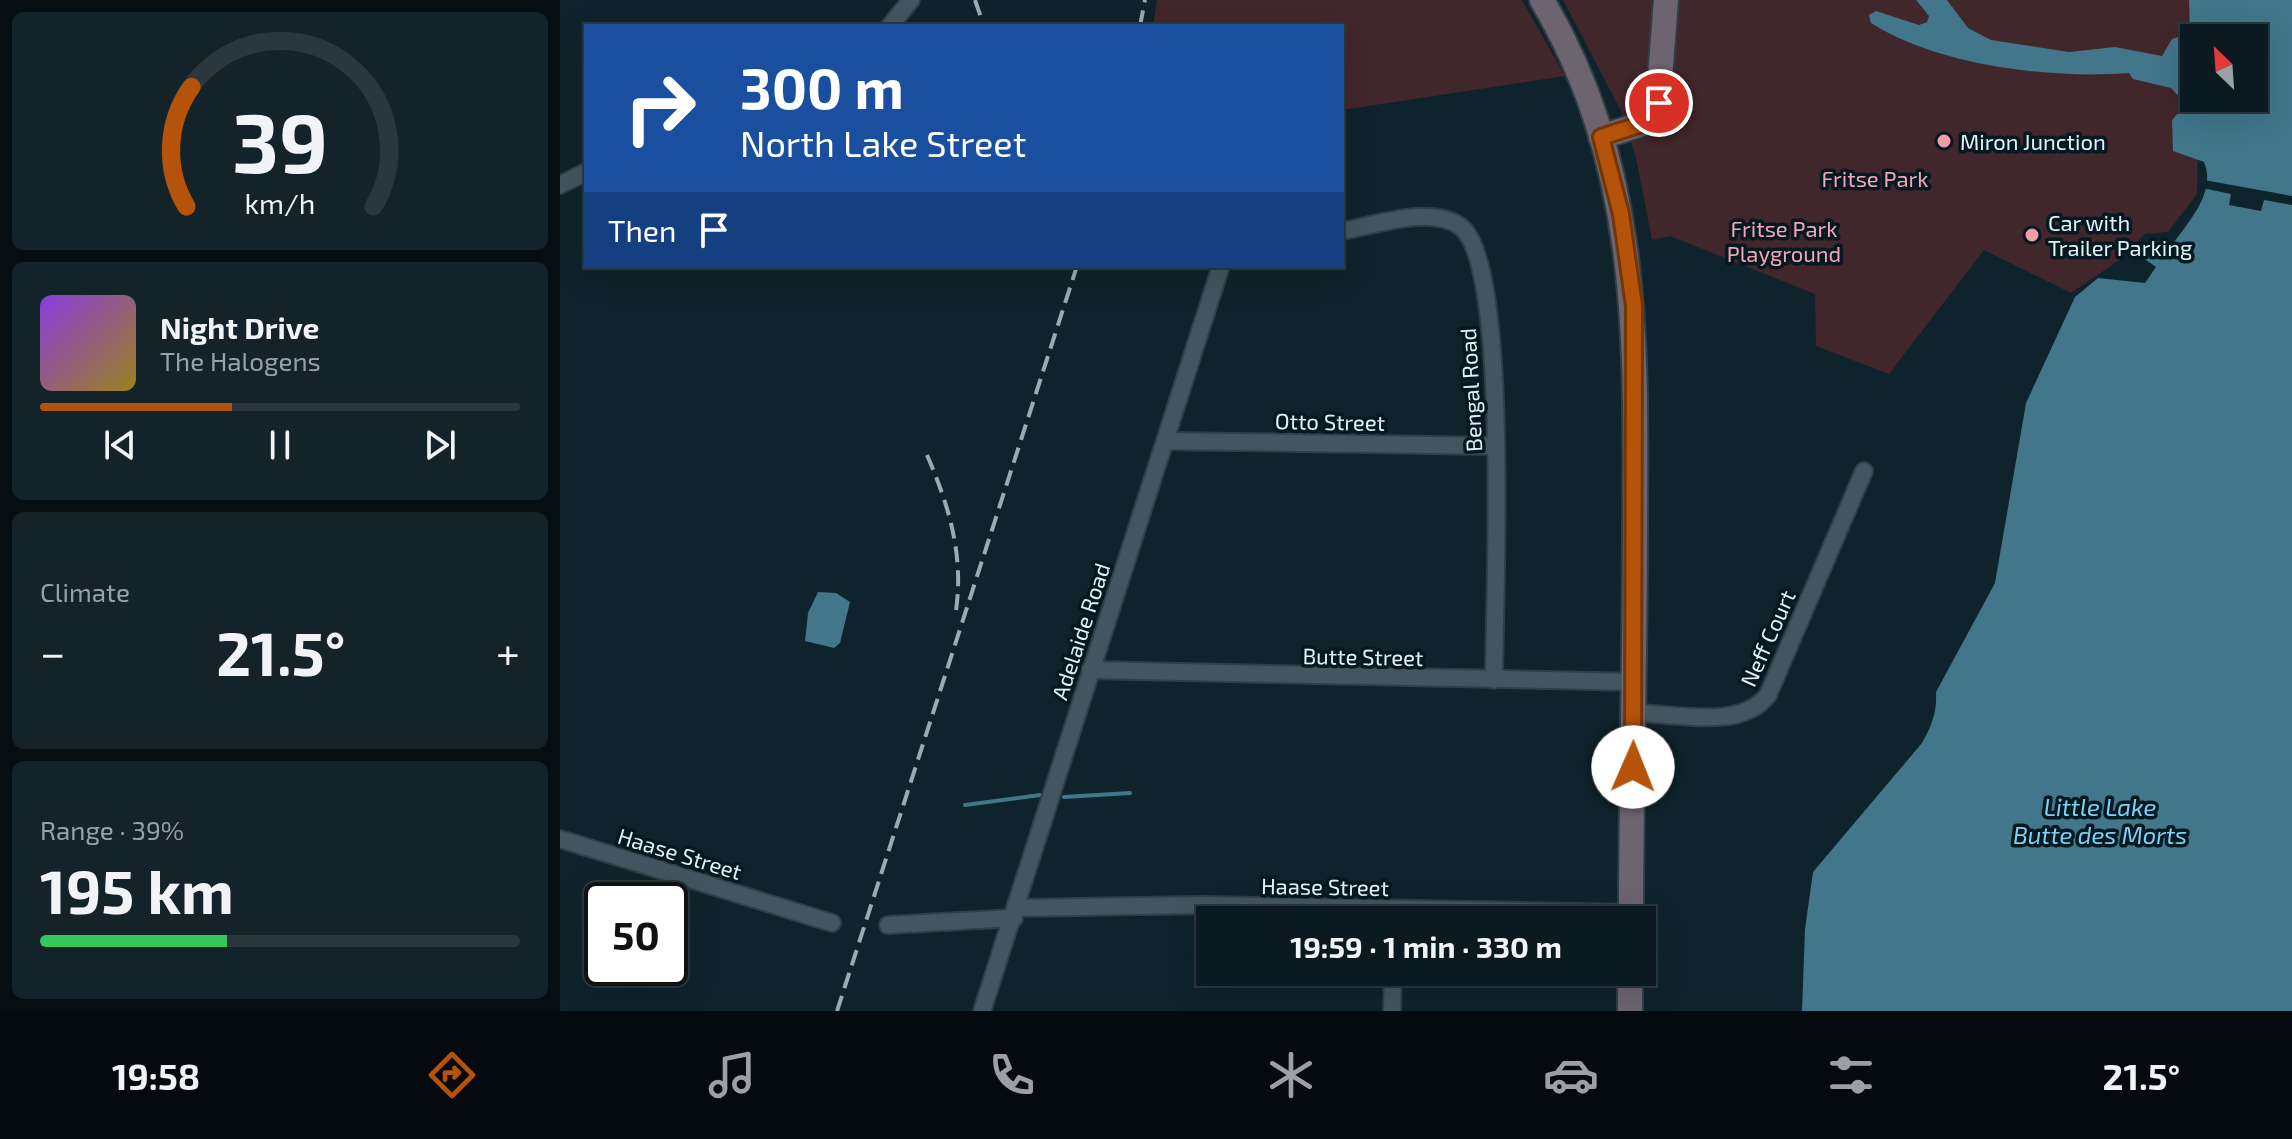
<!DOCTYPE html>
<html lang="en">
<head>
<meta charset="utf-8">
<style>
  :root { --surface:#0a1a20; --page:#132329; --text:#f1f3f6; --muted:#99a1a5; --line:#2a383e; --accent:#b45309 }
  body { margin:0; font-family:"Exo 2",sans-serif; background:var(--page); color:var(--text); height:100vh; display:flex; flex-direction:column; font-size:30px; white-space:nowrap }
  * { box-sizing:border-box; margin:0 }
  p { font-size:26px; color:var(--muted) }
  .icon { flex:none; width:44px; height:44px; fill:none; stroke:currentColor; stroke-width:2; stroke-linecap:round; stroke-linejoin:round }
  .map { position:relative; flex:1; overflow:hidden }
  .details { display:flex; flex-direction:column; gap:12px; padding:12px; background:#060e12; width:560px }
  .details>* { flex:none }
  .guide { position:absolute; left:24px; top:24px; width:760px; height:244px; border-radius:0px; box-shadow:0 8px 32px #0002,0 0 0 2px var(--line); background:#1a4fa0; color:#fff; overflow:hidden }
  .needle { width:52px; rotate:335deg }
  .buttons { position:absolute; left:1620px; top:24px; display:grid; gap:16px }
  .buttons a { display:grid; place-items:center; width:88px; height:88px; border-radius:0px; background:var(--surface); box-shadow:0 8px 32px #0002,0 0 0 2px var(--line); font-size:40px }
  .speed { position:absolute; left:24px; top:882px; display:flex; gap:16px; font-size:40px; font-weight:700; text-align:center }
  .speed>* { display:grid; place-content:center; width:104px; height:104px; border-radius:50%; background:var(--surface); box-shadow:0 8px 32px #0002,0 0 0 2px var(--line); line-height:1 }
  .speed .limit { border:4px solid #111; border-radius:12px; background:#fff; color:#111 }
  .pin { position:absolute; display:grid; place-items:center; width:68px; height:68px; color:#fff; margin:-34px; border:4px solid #fff; border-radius:50%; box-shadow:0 2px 8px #0007 }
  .me { position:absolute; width:88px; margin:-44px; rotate:1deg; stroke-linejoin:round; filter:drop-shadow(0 0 6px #0008) }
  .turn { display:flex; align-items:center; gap:28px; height:168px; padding:0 24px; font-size:36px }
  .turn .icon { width:104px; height:104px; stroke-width:2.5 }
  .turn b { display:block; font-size:56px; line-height:68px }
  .then { display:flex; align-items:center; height:76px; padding:0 24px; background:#0003; gap:16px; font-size:30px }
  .big { font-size:60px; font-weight:700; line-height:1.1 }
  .details .tile { flex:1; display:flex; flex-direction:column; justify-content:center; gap:12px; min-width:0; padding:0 28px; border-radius:12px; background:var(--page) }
  .details .dial { align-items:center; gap:0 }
  .dial svg { height:208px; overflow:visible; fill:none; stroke:var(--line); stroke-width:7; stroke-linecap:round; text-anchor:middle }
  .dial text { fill:var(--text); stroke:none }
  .song { display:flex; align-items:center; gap:24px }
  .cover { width:96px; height:96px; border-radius:12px; background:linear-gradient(135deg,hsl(270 70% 55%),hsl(50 70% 35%)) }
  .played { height:8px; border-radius:4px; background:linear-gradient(90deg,var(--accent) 40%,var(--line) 40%) }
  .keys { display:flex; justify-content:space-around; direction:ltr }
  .heat { display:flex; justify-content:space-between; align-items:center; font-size:44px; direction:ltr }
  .charge { height:12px; border-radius:6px; background:linear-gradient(90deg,#34c759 39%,var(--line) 0) }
  .trip { position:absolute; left:636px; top:906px; width:460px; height:80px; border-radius:0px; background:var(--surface); box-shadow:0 8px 32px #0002,0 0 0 2px var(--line); font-weight:700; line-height:80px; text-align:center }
  .tab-bar { display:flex; height:128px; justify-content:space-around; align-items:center; background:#040a0d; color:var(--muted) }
  .tab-bar .icon { width:56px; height:56px }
  .tab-bar .on { color:var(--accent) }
  .tab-bar b { font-size:36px; color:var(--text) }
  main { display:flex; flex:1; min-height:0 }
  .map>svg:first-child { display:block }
  .green { fill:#41262b }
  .water { fill:#41768b; fill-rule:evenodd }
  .pier { fill:#0e232b }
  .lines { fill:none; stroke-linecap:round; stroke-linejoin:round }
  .stream { stroke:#41768b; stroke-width:4 }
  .street-casing { stroke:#323e45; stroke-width:20 }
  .secondary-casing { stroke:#323e45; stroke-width:28 }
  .street { stroke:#415660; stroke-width:16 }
  .secondary { stroke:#6c646f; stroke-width:24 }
  .rail { stroke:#9babb2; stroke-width:4; stroke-dasharray:16 8; stroke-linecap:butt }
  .route-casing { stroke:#753606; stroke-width:20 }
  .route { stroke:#b45309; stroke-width:14 }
  .poi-dot { fill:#f39aab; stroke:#051921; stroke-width:3 }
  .labels { text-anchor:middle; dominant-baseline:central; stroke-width:7; stroke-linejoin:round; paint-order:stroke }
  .poi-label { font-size:22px; fill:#e3f0f6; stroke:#051921; text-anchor:start }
  .park-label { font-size:22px; fill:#f5a5b4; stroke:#051921 }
  .street-label { font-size:22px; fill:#e3f0f6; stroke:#051921 }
  .water-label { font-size:24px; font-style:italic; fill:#7dd1f4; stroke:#051921 }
</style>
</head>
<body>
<main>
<section class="details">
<div class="tile dial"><svg viewBox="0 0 100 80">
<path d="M14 69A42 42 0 1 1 86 69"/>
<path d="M14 69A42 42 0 0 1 16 23" stroke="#b45309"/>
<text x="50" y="56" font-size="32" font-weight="700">39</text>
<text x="50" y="72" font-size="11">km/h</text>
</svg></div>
<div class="tile">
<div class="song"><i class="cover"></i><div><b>Night Drive</b><p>The Halogens</p></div></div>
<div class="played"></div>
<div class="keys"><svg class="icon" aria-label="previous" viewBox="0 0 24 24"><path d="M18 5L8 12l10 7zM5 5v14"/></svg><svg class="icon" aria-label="pause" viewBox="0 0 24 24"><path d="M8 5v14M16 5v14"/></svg><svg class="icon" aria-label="next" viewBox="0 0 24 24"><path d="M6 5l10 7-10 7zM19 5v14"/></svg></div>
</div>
<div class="tile"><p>Climate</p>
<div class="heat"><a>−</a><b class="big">21.5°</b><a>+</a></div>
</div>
<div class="tile"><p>Range · 39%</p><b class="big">195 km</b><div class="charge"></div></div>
</section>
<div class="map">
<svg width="1732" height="1011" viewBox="0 0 1732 1011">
  <rect width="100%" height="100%" fill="#0e232b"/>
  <g class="green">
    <path d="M597 0H962L1005 76 782 110V26H593Z"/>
    <path d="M1003 0H1629L1634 98 1639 106 1637 194 1608 232 1585 234 1558 261 1511 293 1424 250 1329 374 1256 346 1255 294 1110 236 1092 240 1076 158 1061 111Z"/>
  </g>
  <g class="water">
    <path d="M1356 0H1387L1408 28 1431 40 1509 52 1555 47 1602 56 1612 39 1630 33 1629 0H1732V1011H1242L1245 929 1253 872 1362 743C1372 725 1377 712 1376 692L1435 583 1466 403 1515 297 1538 278 1585 283 1596 267 1583 258 1594 239 1610 248C1627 223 1657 193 1644 162L1613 151 1612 120 1626 104 1611 88 1573 79 1569 73C1490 79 1379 66 1311 23L1309 15 1316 11 1359 25 1367 22 1369 16ZM1634 38H1694V98H1634Z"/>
    <path d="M258 592 276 593 290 602 280 643 274 648 245 641 248 613Z"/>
  </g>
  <path class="pier" d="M1644 180 1732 196V205L1704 200 1701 211 1669 205 1671 194 1642 188Z"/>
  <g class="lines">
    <g class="stream">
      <path d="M504 797 570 793"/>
      <path d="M405 805 480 795"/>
    </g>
    <defs>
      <g id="street">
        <path d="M330 26 351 0"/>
        <path d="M0 185 26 172"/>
        <path d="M782 231C816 225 870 205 900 226 951 262 934 607 934 680"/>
        <path d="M605 441 935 446"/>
        <path d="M530 670 1075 682"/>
        <path d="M1074 713C1115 713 1180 731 1208 695L1304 471"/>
        <path d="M0 839 272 923"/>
        <path d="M457 908 641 905 1071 913"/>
        <path d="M328 925 454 918"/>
        <path d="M422 1011 661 266"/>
        <path d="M832 1011 833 972"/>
      </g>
      <g id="secondary">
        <path d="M982 0C1081 168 1076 340 1075 528 1075 658 1071 789 1071 920"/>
        <path d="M1041 137 1088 122 1097 116 1106 0"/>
        <path d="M1070 1011V972"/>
      </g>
    </defs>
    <use href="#street" class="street-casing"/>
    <use href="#secondary" class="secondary-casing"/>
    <use href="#street" class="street"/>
    <use href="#secondary" class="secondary"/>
    <g class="rail">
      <path d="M415 0 424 26"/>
      <path d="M580 26 585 0"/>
      <path d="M367 455C390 508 405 559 395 617"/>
      <path d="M277 1011 517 266"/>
    </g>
  </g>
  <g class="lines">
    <defs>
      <path id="route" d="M1073 767 1074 306 1061 214 1041 137 1088 122 1097 116 1099 103"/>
    </defs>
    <use href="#route" class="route-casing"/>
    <use href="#route" class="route"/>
  </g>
  <g class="poi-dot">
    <circle cx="1384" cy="141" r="8"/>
    <circle cx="1472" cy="235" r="8"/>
  </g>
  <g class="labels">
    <g class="poi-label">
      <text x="1400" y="141">Miron Junction</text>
      <text x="1488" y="222">Car with<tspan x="1488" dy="25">Trailer Parking</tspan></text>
    </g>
    <g class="park-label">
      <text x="1315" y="178">Fritse Park</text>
      <text x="1224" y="228">Fritse Park<tspan x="1224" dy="25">Playground</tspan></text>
    </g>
    <g class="street-label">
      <text transform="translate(910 390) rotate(-93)">Bengal Road</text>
      <text transform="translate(770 421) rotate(1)">Otto Street</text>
      <text transform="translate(520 631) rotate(-72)">Adelaide Road</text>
      <text transform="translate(1207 638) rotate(-66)">Neff Court</text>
      <text transform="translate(803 656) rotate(1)">Butte Street</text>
      <text transform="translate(120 853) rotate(17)">Haase Street</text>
      <text transform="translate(765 886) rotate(1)">Haase Street</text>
    </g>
    <g class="water-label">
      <text x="1540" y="806">Little Lake<tspan x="1540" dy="28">Butte des Morts</tspan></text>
    </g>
  </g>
</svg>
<div class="buttons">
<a><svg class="needle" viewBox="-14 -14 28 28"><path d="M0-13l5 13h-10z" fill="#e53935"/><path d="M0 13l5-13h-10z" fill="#99a1a5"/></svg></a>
</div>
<div class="speed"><div class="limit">50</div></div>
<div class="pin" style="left:1099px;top:103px;background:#d93025"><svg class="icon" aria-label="arrive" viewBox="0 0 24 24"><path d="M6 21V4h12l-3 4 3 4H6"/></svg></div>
<svg class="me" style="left:1073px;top:767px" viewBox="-20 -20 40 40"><circle r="19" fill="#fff"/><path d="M0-13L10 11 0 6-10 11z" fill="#b45309"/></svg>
<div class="trip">19:59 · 1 min · 330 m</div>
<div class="guide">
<div class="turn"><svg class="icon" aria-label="right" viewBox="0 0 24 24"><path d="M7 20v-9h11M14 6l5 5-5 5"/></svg><div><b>300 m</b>North Lake Street</div></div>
<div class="then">Then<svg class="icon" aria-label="arrive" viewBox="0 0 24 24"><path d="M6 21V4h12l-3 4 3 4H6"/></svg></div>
</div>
</div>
</main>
<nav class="tab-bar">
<b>19:58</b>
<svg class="icon on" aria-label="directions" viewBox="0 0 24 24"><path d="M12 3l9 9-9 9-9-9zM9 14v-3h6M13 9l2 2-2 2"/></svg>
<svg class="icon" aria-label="music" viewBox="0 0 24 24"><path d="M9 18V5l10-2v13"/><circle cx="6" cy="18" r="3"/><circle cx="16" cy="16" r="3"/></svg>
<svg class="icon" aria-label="phone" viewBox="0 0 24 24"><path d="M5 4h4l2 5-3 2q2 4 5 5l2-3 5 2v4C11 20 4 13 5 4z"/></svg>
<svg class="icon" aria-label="climate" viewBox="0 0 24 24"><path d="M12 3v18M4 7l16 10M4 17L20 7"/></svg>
<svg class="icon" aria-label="car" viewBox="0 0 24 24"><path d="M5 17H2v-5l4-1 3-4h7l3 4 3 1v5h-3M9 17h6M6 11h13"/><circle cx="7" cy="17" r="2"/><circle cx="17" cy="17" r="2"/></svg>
<svg class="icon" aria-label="filters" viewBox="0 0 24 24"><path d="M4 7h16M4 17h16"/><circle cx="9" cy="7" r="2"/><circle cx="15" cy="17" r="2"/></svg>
<b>21.5°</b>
</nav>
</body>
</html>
